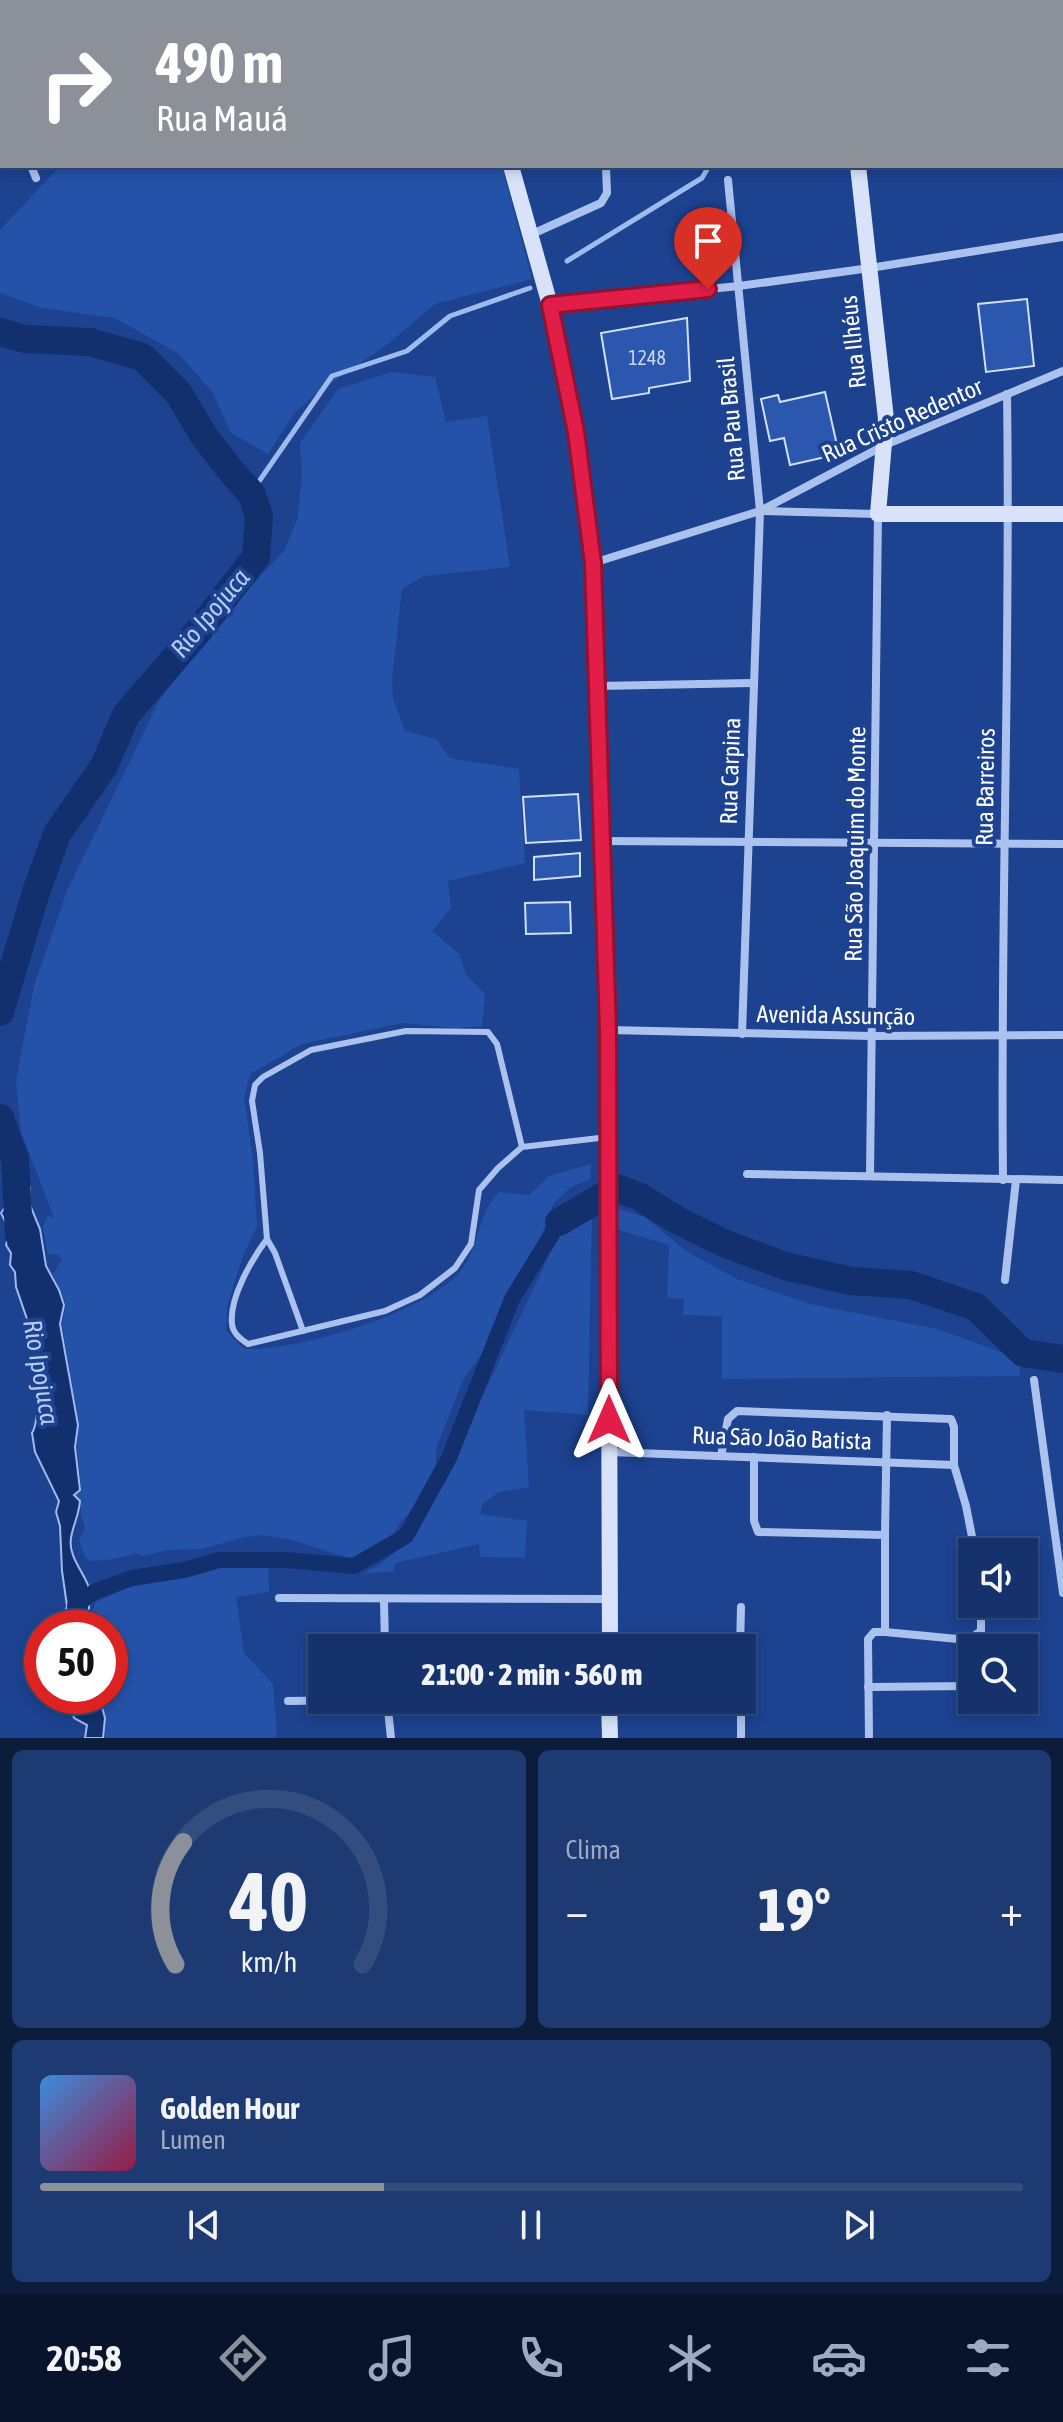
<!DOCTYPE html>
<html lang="pt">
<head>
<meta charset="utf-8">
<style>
  :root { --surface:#15326c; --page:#1e3a72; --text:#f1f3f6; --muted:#9daac2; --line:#344d7f; --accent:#8c9099 }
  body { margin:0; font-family:"Asap Condensed",sans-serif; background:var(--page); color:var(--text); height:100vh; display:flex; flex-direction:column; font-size:30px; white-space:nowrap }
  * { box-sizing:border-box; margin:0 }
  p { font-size:26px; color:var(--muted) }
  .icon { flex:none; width:44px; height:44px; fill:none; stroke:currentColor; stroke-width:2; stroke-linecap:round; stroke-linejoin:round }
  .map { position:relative; height:1738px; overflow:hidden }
  .sheet { display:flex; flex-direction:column; gap:12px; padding:12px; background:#0c1c3b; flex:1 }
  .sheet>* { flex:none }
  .guide { position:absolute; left:0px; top:0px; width:1064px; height:168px; box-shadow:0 4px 12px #0003,0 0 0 2px var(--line); background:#8c9099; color:#fff; overflow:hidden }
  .tools { position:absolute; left:958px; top:1538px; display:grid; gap:16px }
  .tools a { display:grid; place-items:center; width:80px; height:80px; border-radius:0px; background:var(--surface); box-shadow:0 4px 12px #0003,0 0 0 2px var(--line); font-size:40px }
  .speed { position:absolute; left:24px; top:1610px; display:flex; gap:16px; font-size:40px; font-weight:700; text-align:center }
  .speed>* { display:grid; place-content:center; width:104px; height:104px; border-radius:50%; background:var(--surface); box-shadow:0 4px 12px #0003,0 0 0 2px var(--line); line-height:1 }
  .speed .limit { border:12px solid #d22; background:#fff; color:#111 }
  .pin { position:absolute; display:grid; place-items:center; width:68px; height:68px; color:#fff; margin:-82px -34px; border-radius:50% 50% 50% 0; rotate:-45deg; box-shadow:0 0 8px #0007 }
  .pin .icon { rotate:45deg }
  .me { position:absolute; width:88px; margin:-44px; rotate:0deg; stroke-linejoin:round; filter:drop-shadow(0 0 6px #0008) }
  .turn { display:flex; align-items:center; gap:28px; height:168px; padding:0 24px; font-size:36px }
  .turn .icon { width:104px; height:104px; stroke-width:2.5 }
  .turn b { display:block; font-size:56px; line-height:68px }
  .big { font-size:60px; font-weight:800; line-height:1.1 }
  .sheet .card { flex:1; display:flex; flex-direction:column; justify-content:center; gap:12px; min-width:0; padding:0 28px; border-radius:12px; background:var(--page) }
  .sheet .dial { align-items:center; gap:0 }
  .dial svg { height:208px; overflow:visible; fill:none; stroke:var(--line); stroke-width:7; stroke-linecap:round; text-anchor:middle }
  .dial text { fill:var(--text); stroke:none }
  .song { display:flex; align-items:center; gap:24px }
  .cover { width:96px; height:96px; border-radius:12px; background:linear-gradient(135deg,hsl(210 70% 55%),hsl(340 70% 35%)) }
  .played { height:8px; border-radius:4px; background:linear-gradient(90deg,var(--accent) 35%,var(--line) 35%) }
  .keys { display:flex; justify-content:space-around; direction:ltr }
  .heat { display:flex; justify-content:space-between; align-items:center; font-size:44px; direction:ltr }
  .sheet .tiles { flex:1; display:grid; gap:12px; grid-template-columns:1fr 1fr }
  .card:last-child { grid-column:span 2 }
  .trip { position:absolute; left:308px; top:1634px; width:448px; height:80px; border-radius:0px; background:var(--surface); box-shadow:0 4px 12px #0003,0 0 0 2px var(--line); font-weight:800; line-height:80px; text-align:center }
  .tabs { display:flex; height:128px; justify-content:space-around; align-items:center; background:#08142b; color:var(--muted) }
  .tabs .icon { width:56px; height:56px }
  .tabs .on { color:var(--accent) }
  .tabs b { font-size:36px; color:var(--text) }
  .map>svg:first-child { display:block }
  .green { fill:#2552a9 }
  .water { fill:#13306e; stroke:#9ebbf0; stroke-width:2 }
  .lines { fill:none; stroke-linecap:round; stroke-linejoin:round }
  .stream { stroke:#9ebbf0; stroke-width:5 }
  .canal { stroke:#13306e; stroke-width:16 }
  .river { stroke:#13306e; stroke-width:28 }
  .building { fill:#2b57ae; stroke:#d1dffa; stroke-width:2 }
  .lane { stroke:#abc2ee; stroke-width:6 }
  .street { stroke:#abc2ee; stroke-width:8 }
  .secondary { stroke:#d8e3fa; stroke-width:16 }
  .route-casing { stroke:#92132f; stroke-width:20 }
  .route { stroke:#e11d48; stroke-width:14 }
  .labels { text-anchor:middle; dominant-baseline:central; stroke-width:8; stroke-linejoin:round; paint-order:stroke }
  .number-label { font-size:20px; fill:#cad5eb }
  .street-label { font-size:24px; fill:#fff; stroke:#1c4290 }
  .water-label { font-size:26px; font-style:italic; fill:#b7ccf5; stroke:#1c4290 }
</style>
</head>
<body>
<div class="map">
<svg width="1063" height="1738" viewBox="0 0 1063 1738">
  <rect width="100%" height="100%" fill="#1c4290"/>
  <g class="green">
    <path d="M60 166H502L532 279 435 304 388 344 313 396 294 414 268 454 231 433 213 393 179 354 115 318 42 308 0 293V230Z"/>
    <path d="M391 372 435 377 446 422 487 416 510 567 424 576 402 589 392 680 393 698 405 731 436 739 450 758 519 769 525 863 448 881 451 908 432 931 459 954 466 974 485 994 482 1026 454 1028 403 1023 302 1044 250 1074 244 1097 253 1160 257 1226 243 1256 227 1306 226 1331 244 1349C297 1351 423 1314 459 1273 481 1248 476 1215 499 1192L529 1195 549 1176 591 1164 590 1179 571 1187 554 1203 530 1265 513 1289 503 1317 486 1348 463 1380 436 1449V1470L416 1508 402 1520 388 1543 369 1554 349 1558 292 1540 263 1535 244 1537 202 1549 168 1550 143 1556 135 1553C125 1558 102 1561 90 1561L85 1557 79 1540 85 1528 81 1515V1501L75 1495 81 1490 77 1447 79 1424 62 1325 66 1304 53 1274 62 1259 58 1254H48L43 1227 48 1216 54 1218 21 1132 16 1080 34 986 67 891 160 699 225 614 284 551 298 517 302 473 300 443 338 389Z"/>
    <path d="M615 1208 645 1217 686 1251 737 1279 810 1304 937 1329 1021 1359 1019 1376 722 1379V1316L683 1315 684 1299 667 1298 669 1245 616 1229Z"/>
    <path d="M592 1214 588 1415 524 1410 529 1487 499 1492 483 1503 480 1514 527 1521 525 1558 480 1557 479 1544 395 1563 394 1571 362 1574 379 1565 414 1537 454 1465 482 1397 550 1254 565 1228Z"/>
    <path d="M219 1564H268L269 1592 236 1597 244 1653 273 1684 277 1738H105L106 1718 100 1696H110V1628H92L89 1618 96 1602 131 1585Z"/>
  </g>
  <g class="water">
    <path d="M30 1188V1205L40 1229 46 1266 59 1290 64 1305 60 1324 78 1425 75 1447 80 1490 74 1495 80 1501C79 1515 73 1525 71 1538 68 1555 82 1570 88 1585 93 1600 85 1614 90 1628H60L67 1606 62 1571 60 1526 56 1512 59 1501 35 1452 32 1433C38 1424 34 1413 42 1404L39 1379 29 1344 28 1322 16 1287 15 1272 10 1265 11 1253 6 1245 10 1231 1 1213 10 1200Z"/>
    <path d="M69 1696H99L105 1718 103 1738H85L87 1725 74 1718Z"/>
  </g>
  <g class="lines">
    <g class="stream">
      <path d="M723 0 724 2"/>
      <path d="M567 261 702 178 709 166"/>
      <path d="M251 493 332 376 407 351 450 316 530 288"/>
    </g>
    <path class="canal" d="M75 1606 94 1592 132 1578 184 1570 219 1560H286L354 1566 406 1536 449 1458 512 1299 559 1222"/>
    <g class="river">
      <path d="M0 332 25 339 90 342 142 357 179 394 204 436 231 471 251 493 259 515 256 557 200 629 126 715 104 766 57 834 36 892 0 1012"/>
      <path d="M0 1118 15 1159 19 1235"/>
      <path d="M559 1222 617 1188 640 1197 677 1220 726 1244 785 1266 851 1281 911 1285 976 1307 1023 1353 1063 1359"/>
    </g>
  </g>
  <g class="building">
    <path d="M1027 299 1034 366 986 372 978 304Z"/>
    <path d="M687 318 690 381 649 388V393L612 399 601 333Z"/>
    <path d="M825 392 839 454 790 465 784 438 770 441 761 399 778 395 780 402Z"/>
    <path d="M578 794 581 840 526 843 523 797Z"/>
    <path d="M580 853V876L534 880V857Z"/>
    <path d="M570 902 571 933 526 934 525 903Z"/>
  </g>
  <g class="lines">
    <g class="lane">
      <path d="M522 1147 497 1044 488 1032 406 1031 311 1050 263 1077 255 1085 252 1101 260 1153 267 1239C252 1259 229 1298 232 1324 233 1334 241 1339 248 1344L385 1311 420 1295 455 1268 471 1244 479 1190 498 1168 522 1147 608 1137"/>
      <path d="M267 1239 275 1253 303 1331"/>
    </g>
    <g class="street">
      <path d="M590 0V2"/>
      <path d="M106 2 119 0"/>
      <path d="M916 2 930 0"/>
      <path d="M0 26 2 25"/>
      <path d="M0 92 2 97"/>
      <path d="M1062 108H1063"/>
      <path d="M31 166 36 178"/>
      <path d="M728 180 760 511 742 1034"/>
      <path d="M530 235 601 203 607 193 606 166"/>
      <path d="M550 305 739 286 870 268 1063 237"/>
      <path d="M760 511 878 514 870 1175"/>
      <path d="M593 563 760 511 885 445 1063 371"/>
      <path d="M599 686 753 683"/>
      <path d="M600 841 1063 844"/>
      <path d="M609 1030 871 1036 1063 1035"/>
      <path d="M747 1174 1063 1180"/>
      <path d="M1003 1180C1000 918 1011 656 1007 394"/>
      <path d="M1005 1280 1016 1180"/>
      <path d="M1034 1380 1063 1593"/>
      <path d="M610 1452 954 1465"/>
      <path d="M721 1456 728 1419 737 1411 951 1419 954 1427V1465L966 1506 975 1552"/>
      <path d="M754 1457V1521L758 1532 885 1535V1632H874L868 1639 869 1738"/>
      <path d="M885 1535 887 1415"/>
      <path d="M279 1598 609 1599"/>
      <path d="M384 1600 385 1648"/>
      <path d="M885 1632 968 1640 981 1631V1604"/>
      <path d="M740 1648 741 1607"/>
      <path d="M868 1687 972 1686"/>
      <path d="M387 1700 391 1738"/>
      <path d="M741 1700V1738"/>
      <path d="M288 1701 357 1700"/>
    </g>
    <g class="secondary">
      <path d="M466 0V2"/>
      <path d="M839 0V2"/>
      <path d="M511 166 550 305 576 432 593 563 608 1030 610 1648"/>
      <path d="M858 166 886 419 878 514H1063"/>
      <path d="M609 1700 610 1738"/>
    </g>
  </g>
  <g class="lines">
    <defs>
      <path id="route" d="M609 1420 608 1030 593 563 576 432 550 305 708 289"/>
    </defs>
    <use href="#route" class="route-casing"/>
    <use href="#route" class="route"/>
  </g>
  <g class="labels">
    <g class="number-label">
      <text x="647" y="357">1248</text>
    </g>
    <g class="street-label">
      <text transform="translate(853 342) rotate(-96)">Rua Ilhéus</text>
      <text transform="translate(731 419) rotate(-95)">Rua Pau Brasil</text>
      <text transform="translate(902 420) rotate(-24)">Rua Cristo Redentor</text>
      <text transform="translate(730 771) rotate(-88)">Rua Carpina</text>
      <text transform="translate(985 787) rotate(-89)">Rua Barreiros</text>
      <text transform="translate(855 844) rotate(-89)">Rua São Joaquim do Monte</text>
      <text transform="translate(836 1015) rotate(1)">Avenida Assunção</text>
      <text transform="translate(782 1438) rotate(2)">Rua São João Batista</text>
    </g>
    <g class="water-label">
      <text transform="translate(210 613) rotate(-50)">Rio Ipojuca</text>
      <text transform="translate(41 1372) rotate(80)">Rio Ipojuca</text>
    </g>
  </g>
</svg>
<div class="tools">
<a><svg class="icon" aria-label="sound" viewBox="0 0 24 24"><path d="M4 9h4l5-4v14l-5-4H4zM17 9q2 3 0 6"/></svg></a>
<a><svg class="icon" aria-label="search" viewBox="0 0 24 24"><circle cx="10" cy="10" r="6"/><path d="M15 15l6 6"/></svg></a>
</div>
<div class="speed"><div class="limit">50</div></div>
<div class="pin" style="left:708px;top:289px;background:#d93025"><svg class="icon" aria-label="arrive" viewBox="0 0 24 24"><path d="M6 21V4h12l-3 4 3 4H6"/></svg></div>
<svg class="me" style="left:609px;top:1420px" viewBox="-20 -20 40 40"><path d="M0-17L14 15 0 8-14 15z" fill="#e11d48" stroke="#fff" stroke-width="4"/></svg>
<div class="trip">21:00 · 2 min · 560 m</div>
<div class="guide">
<div class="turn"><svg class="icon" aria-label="right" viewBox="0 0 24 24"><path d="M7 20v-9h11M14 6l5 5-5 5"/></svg><div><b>490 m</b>Rua Mauá</div></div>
</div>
</div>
<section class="sheet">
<div class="tiles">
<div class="card dial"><svg viewBox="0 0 100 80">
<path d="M14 69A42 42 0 1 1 86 69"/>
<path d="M14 69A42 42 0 0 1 17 22" stroke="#8c9099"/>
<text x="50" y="56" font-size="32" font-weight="700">40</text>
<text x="50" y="72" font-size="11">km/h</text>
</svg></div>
<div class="card"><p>Clima</p>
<div class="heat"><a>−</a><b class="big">19°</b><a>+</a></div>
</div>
<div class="card">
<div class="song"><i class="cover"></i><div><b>Golden Hour</b><p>Lumen</p></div></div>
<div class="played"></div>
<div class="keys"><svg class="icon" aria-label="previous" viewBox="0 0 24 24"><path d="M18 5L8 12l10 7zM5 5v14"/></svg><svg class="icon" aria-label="pause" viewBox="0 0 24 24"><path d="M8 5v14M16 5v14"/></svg><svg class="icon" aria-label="next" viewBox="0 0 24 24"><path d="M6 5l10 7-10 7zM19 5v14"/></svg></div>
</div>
</div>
</section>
<nav class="tabs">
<b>20:58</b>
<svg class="icon on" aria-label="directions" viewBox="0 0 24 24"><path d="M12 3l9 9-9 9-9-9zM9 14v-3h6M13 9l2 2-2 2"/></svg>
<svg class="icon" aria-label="music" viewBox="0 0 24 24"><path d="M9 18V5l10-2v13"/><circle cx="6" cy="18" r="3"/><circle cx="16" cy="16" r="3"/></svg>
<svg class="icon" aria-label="phone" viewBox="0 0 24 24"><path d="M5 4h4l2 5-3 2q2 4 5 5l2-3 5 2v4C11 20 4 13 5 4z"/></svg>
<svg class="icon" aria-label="climate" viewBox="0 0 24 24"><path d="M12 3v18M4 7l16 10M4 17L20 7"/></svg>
<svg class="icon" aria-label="car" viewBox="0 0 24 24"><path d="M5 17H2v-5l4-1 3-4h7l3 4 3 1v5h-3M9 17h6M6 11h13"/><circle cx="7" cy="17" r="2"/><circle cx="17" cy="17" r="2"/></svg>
<svg class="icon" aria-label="filters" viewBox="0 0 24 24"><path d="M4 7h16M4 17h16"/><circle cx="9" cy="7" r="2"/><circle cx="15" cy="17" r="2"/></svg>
</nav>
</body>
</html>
